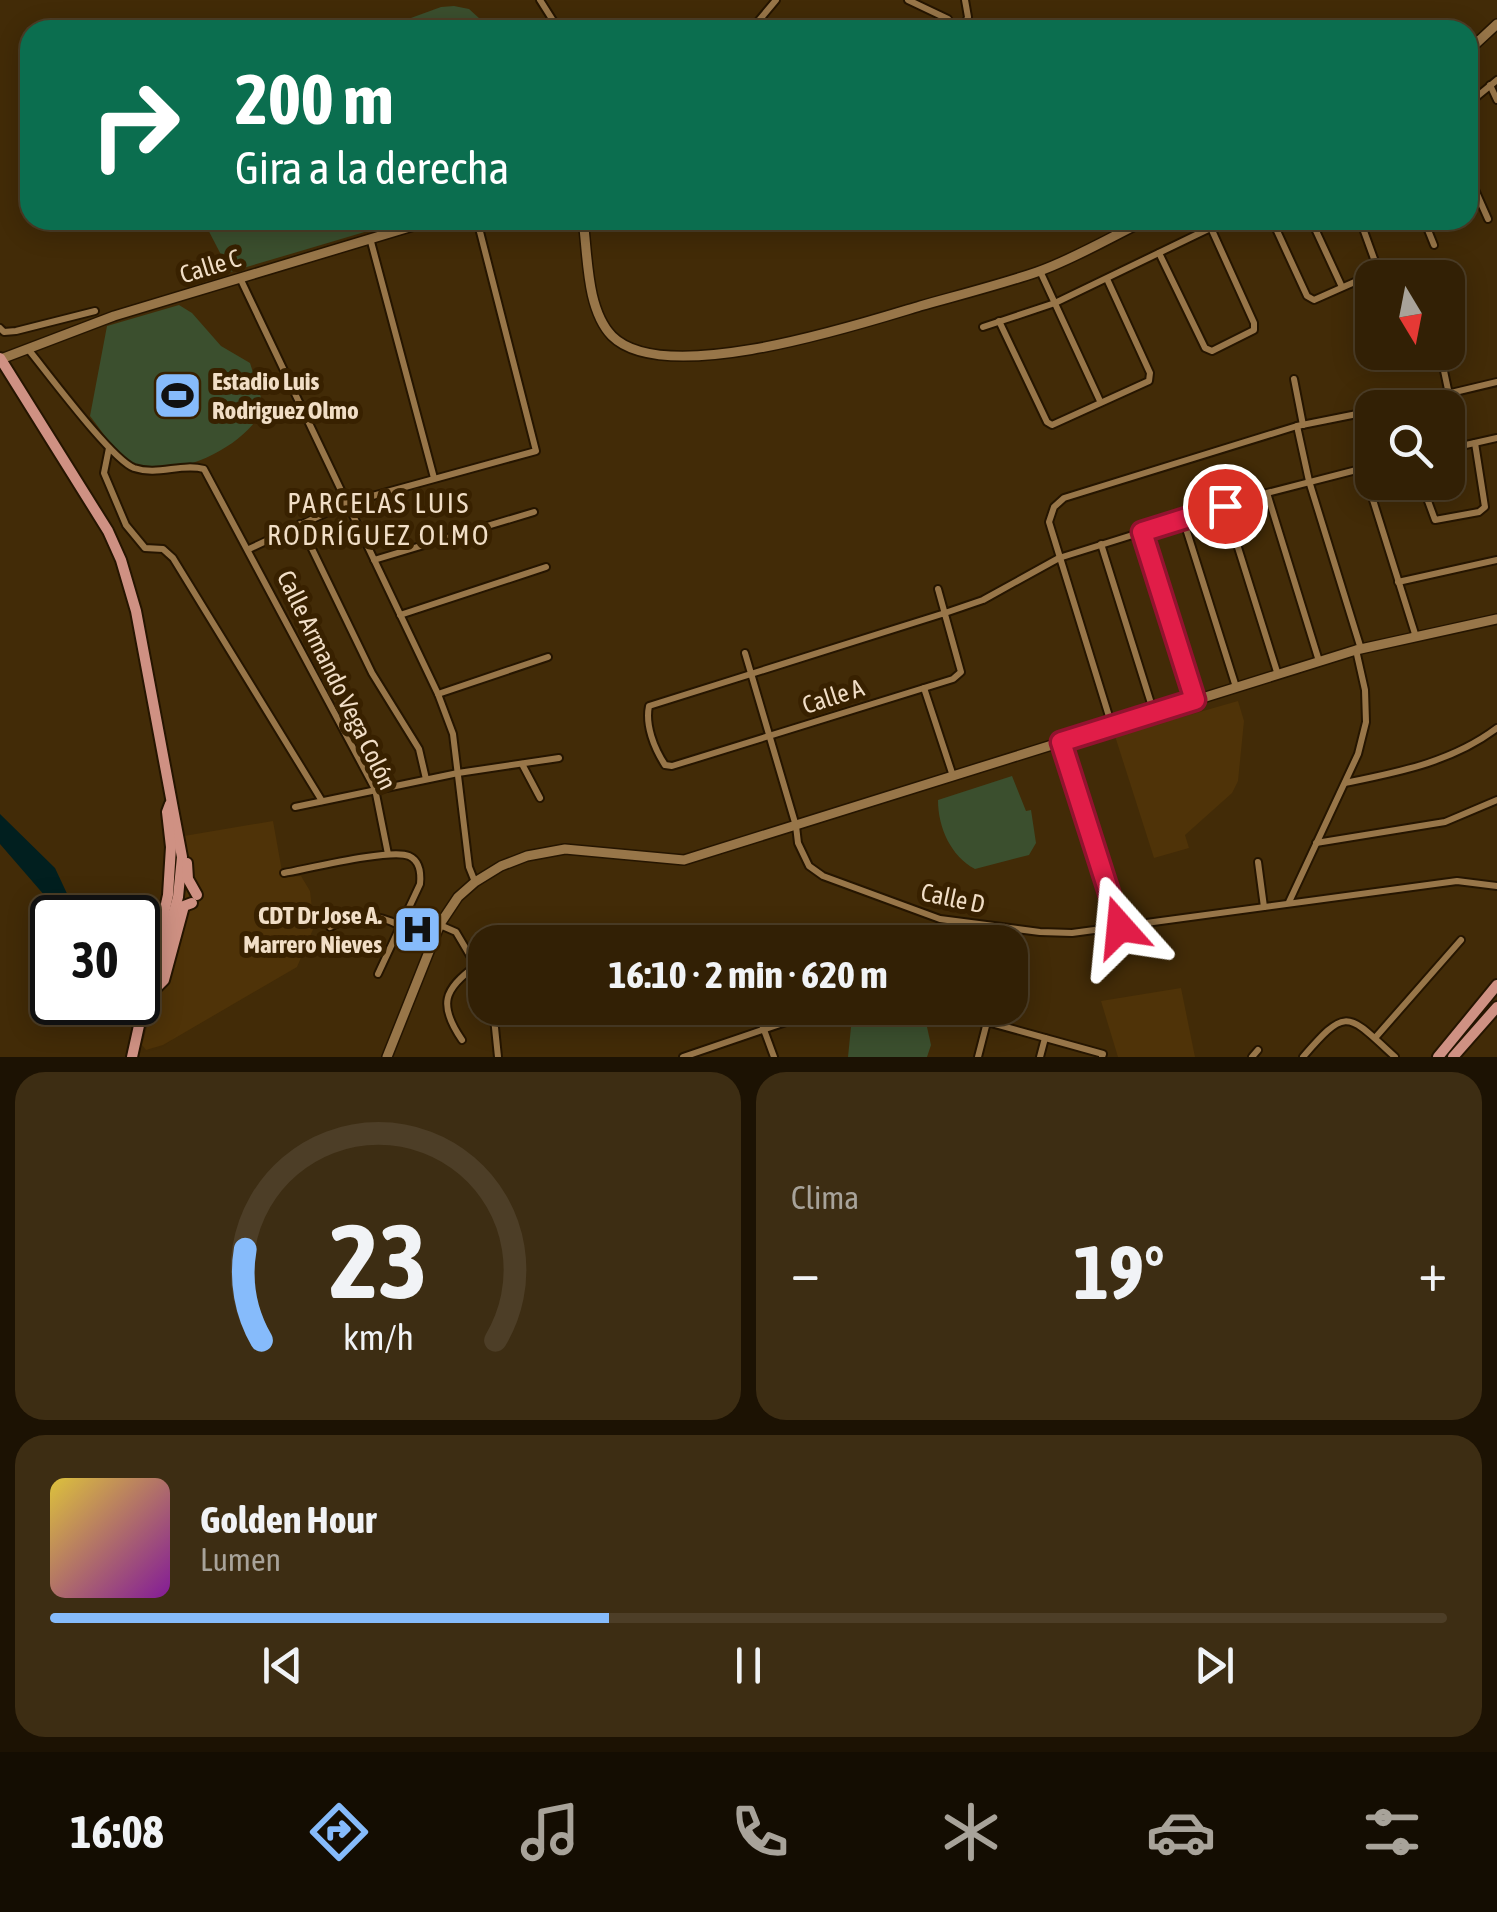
<!DOCTYPE html>
<html lang="es">
<head>
<meta charset="utf-8">
<style>
  :root { --surface:#322005; --page:#3d2d13; --text:#f1f3f6; --muted:#a8a39a; --line:#4d3e27; --accent:#86bbfb }
  body { margin:0; font-family:"Asap Condensed",sans-serif; background:var(--page); color:var(--text); height:100vh; display:flex; flex-direction:column; font-size:38px; white-space:nowrap }
  * { box-sizing:border-box; margin:0 }
  p { font-size:32px; color:var(--muted) }
  .icon { flex:none; width:55px; height:55px; fill:none; stroke:currentColor; stroke-width:2; stroke-linecap:round; stroke-linejoin:round }
  .map { position:relative; height:1057px; overflow:hidden }
  .details { display:flex; flex-direction:column; gap:15px; padding:15px; background:#1c1203; flex:1 }
  .details>* { flex:none }
  .banner { position:absolute; left:20px; top:20px; width:1458px; height:210px; border-radius:30px; box-shadow:0 5px 25px #0003,0 0 0 2px var(--line); background:#0b6e4f; color:#fff; overflow:hidden }
  .needle { width:65px; rotate:170deg }
  .fabs { position:absolute; left:1355px; top:260px; display:grid; gap:20px }
  .fabs a { display:grid; place-items:center; width:110px; height:110px; border-radius:20px; background:var(--surface); box-shadow:0 5px 25px #0003,0 0 0 2px var(--line); font-size:50px }
  .speed { position:absolute; left:30px; top:895px; display:flex; gap:20px; font-size:50px; font-weight:700; text-align:center }
  .speed>* { display:grid; place-content:center; width:130px; height:130px; border-radius:50%; background:var(--surface); box-shadow:0 5px 25px #0003,0 0 0 2px var(--line); line-height:1 }
  .speed .limit { border:5px solid #111; border-radius:15px; background:#fff; color:#111 }
  .pin { position:absolute; display:grid; place-items:center; width:85px; height:85px; color:#fff; margin:-42px; border:5px solid #fff; border-radius:50%; box-shadow:0 2px 10px #0007 }
  .me { position:absolute; width:110px; margin:-55px; rotate:342deg; stroke-linejoin:round; filter:drop-shadow(0 0 8px #0008) }
  .turn { display:flex; align-items:center; gap:35px; height:210px; padding:0 50px; font-size:45px }
  .turn .icon { width:130px; height:130px; stroke-width:2.5 }
  .turn b { display:block; font-size:70px; line-height:85px }
  .big { font-size:75px; font-weight:700; line-height:1.1 }
  .details .widget { flex:1; display:flex; flex-direction:column; justify-content:center; gap:15px; min-width:0; padding:0 35px; border-radius:30px; background:var(--page) }
  .details .dial { align-items:center; gap:0 }
  .dial svg { height:260px; overflow:visible; fill:none; stroke:var(--line); stroke-width:7; stroke-linecap:round; text-anchor:middle }
  .dial text { fill:var(--text); stroke:none }
  .song { display:flex; align-items:center; gap:30px }
  .cover { width:120px; height:120px; border-radius:15px; background:linear-gradient(135deg,hsl(50 70% 55%),hsl(290 70% 35%)) }
  .played { height:10px; border-radius:5px; background:linear-gradient(90deg,var(--accent) 40%,var(--line) 40%) }
  .keys { display:flex; justify-content:space-around; direction:ltr }
  .heat { display:flex; justify-content:space-between; align-items:center; font-size:55px; direction:ltr }
  .details .tiles { flex:1; display:grid; gap:15px; grid-template-columns:1fr 1fr }
  .widget:last-child { grid-column:span 2 }
  .trip { position:absolute; left:468px; top:925px; width:560px; height:100px; border-radius:30px; background:var(--surface); box-shadow:0 5px 25px #0003,0 0 0 2px var(--line); font-weight:700; line-height:100px; text-align:center }
  .menu { display:flex; height:160px; justify-content:space-around; align-items:center; background:#140d02; color:var(--muted) }
  .menu .icon { width:70px; height:70px }
  .menu .selected { color:var(--accent) }
  .menu b { font-size:45px; color:var(--text) }
  .map>svg:first-child { display:block }
  .built { fill:#4f3308 }
  .green { fill:#3b4f2e }
  .water { fill:#011f1f }
  .lines { fill:none; stroke-linecap:round; stroke-linejoin:round }
  .minor-casing { stroke:#251500; stroke-width:10 }
  .tertiary-casing { stroke:#251500; stroke-width:12 }
  .primary-casing { stroke:#251500; stroke-width:14 }
  .minor { stroke:#987649; stroke-width:6 }
  .tertiary { stroke:#987649; stroke-width:9 }
  .primary { stroke:#cf9183; stroke-width:10 }
  .route-casing { stroke:#92132f; stroke-width:25 }
  .route { stroke:#e11d48; stroke-width:18 }
  .labels { text-anchor:middle; dominant-baseline:central; stroke-width:10; stroke-linejoin:round; paint-order:stroke }
  .street-label { font-size:25px; fill:#f1dec6; stroke:#382100 }
  .poi-label { font-size:25px; font-weight:bold; fill:#f1dec6; stroke:#382100; text-anchor:start }
  .neighbourhood-label { font-size:28px; letter-spacing:2.5px; fill:#f1dec6; stroke:#382100 }
</style>
</head>
<body>
<div class="map">
<svg width="1497" height="1057" viewBox="0 0 1497 1057">
  <rect width="100%" height="100%" fill="#422b07"/>
  <g class="built">
    <path d="M1238 701 1244 721 1238 781 1232 793 1185 835 1189 848 1154 858 1115 736Z"/>
    <path d="M273 821 283 877 301 876 310 891 314 927 297 967 163 1045 146 1050 142 1045 186 887 184 836Z"/>
    <path d="M1181 988 1195 1057H1118L1101 1001Z"/>
  </g>
  <g class="green">
    <path d="M454 6 469 9 492 30H378L441 7Z"/>
    <path d="M203 220H405L230 272Z"/>
    <path d="M179 305 192 313 221 346 250 363 264 407C247 448 163 489 125 458 112 448 101 430 90 416L107 326Z"/>
    <path d="M1012 776 1026 811 1031 810 1036 843 1029 855 975 869C951 856 938 828 938 800Z"/>
    <path d="M859 1023 927 1027 931 1045 927 1057H848L851 1027Z"/>
  </g>
  <path class="water" d="M0 814 55 868 78 917 52 919 45 896 0 844Z"/>
  <g class="lines">
    <defs>
      <g id="minor">
        <path d="M540 0 559 30"/>
        <path d="M908 0 948 19 943 30"/>
        <path d="M751 30 776 0"/>
        <path d="M963 30 968 17 965 0"/>
        <path d="M1490 85 1497 100"/>
        <path d="M1468 104 1497 80"/>
        <path d="M1468 174 1488 219"/>
        <path d="M1272 220 1307 296 1314 300 1375 273 1377 267 1360 220"/>
        <path d="M1311 220 1342 287"/>
        <path d="M1424 220 1434 245"/>
        <path d="M370 238 434 478"/>
        <path d="M1159 253 1205 348 1212 351 1254 330V323L1211 228"/>
        <path d="M1040 271 1100 401"/>
        <path d="M240 278 438 694 453 734 469 867 475 882"/>
        <path d="M999 321 1047 422 1052 425 1149 381 1150 373 1107 279"/>
        <path d="M983 327 1055 303 1227 220"/>
        <path d="M0 328 4 332 16 331 95 311"/>
        <path d="M28 349C47 372 111 459 134 468 158 476 181 463 204 469L375 789 388 854"/>
        <path d="M1440 352 1460 446"/>
        <path d="M1294 379 1303 425"/>
        <path d="M1388 408 1497 382"/>
        <path d="M1297 426 1309 481 1361 649"/>
        <path d="M109 448 104 473 126 525 145 548 163 549 173 558 322 801"/>
        <path d="M1448 449 1497 438"/>
        <path d="M1363 468 1416 637"/>
        <path d="M1421 482 1435 520 1479 512 1485 507 1475 443"/>
        <path d="M1267 493 1319 661"/>
        <path d="M1225 506 1278 675"/>
        <path d="M1183 519 1236 687"/>
        <path d="M300 524 372 673 419 749 426 779"/>
        <path d="M1142 532 1195 700"/>
        <path d="M1101 544 1154 713"/>
        <path d="M249 549 347 503 536 451 477 220"/>
        <path d="M374 560 534 512"/>
        <path d="M1398 582 1497 560"/>
        <path d="M938 589 961 672 953 679 672 766 665 765C654 748 645 725 649 706L945 613 983 600 1059 558 1267 493 1372 466"/>
        <path d="M400 615 546 567"/>
        <path d="M745 653 796 826 798 843 809 866 823 876 940 919 1040 932 1072 933 1457 881 1497 886"/>
        <path d="M924 688 953 776"/>
        <path d="M438 694 548 657"/>
        <path d="M1112 726 1049 522 1054 507 1064 498 1297 426 1372 411"/>
        <path d="M1061 742 1120 927"/>
        <path d="M522 764 540 798"/>
        <path d="M1345 783C1399 772 1452 762 1497 728"/>
        <path d="M295 807 458 773 559 758"/>
        <path d="M1316 843 1445 822 1497 800"/>
        <path d="M1258 862 1264 907"/>
        <path d="M284 873C307 869 391 848 409 856 420 861 421 874 420 884L378 974"/>
        <path d="M1289 902 1358 754 1366 722 1365 690 1356 650"/>
        <path d="M408 911 456 932 485 981"/>
        <path d="M330 927C356 913 375 913 401 926"/>
        <path d="M493 1008 498 1057"/>
        <path d="M756 1008 774 1057"/>
        <path d="M937 1008 1103 1054 1102 1057"/>
        <path d="M1375 1038 1461 940"/>
        <path d="M462 1040C438 1005 443 989 477 965"/>
        <path d="M683 1057 827 1008"/>
        <path d="M978 1057 987 1022"/>
        <path d="M1040 1057 1045 1038"/>
        <path d="M1252 1057 1258 1050"/>
        <path d="M1303 1057C1347 1006 1347 1013 1395 1057"/>
      </g>
      <g id="tertiary">
        <path d="M1468 51 1497 24"/>
        <path d="M583 220C588 255 586 309 612 336 664 388 857 325 920 306 959 295 999 285 1037 272 1074 259 1111 237 1146 220"/>
        <path d="M1 359 114 316 433 220"/>
        <path d="M387 1057 440 924 458 897 475 882 501 866 527 856 565 849 684 860 1356 650 1497 619"/>
      </g>
      <g id="primary">
        <path d="M0 358 108 531 121 560 136 611 182 857 178 897 155 980 150 986"/>
        <path d="M187 863 188 879 197 895"/>
        <path d="M154 990 164 980 184 906 192 903"/>
        <path d="M132 1057 168 895 171 847 167 812 170 804"/>
        <path d="M1438 1057 1497 985"/>
        <path d="M1453 1057 1497 1007"/>
      </g>
    </defs>
    <use href="#minor" class="minor-casing"/>
    <use href="#tertiary" class="tertiary-casing"/>
    <use href="#primary" class="primary-casing"/>
    <use href="#minor" class="minor"/>
    <use href="#tertiary" class="tertiary"/>
    <use href="#primary" class="primary"/>
  </g>
  <g class="lines">
    <defs>
      <path id="route" d="M1120 927 1061 742 1195 700 1142 532 1225 506"/>
    </defs>
    <use href="#route" class="route-casing"/>
    <use href="#route" class="route"/>
  </g>
  <defs>
    <symbol id="stadium-square" viewBox="-11 -11 22 22"><rect x="-9" y="-9" width="18" height="18" rx="4" fill="#86bbfb" stroke="#382100"/><path d="M0-5a6.5 5 0 1 0 0 10a6.5 5 0 1 0 0-10ZM-3.5-1.8h7v3.6h-7Z" fill="#111"/></symbol>
    <symbol id="hospital-square" viewBox="-11 -11 22 22"><rect x="-9" y="-9" width="18" height="18" rx="4" fill="#86bbfb" stroke="#382100"/><path d="M-5-5h3v3.5h4V-5h3V5h-3V1.5h-4V5h-3Z" fill="#111"/></symbol>
  </defs>
  <g fill-rule="evenodd">
    <use href="#stadium-square" x="150" y="368" width="55" height="55"/>
    <use href="#hospital-square" x="390" y="902" width="55" height="55"/>
  </g>
  <g class="labels">
    <g class="street-label">
      <text transform="translate(210 266) rotate(-17)">Calle C</text>
      <text transform="translate(337 680) rotate(64)">Calle Armando Vega Colón</text>
      <text transform="translate(833 696) rotate(-18)">Calle A</text>
      <text transform="translate(953 898) rotate(12)">Calle D</text>
    </g>
    <g class="poi-label">
      <text x="212" y="381">Estadio Luis<tspan x="212" dy="29">Rodriguez Olmo</tspan></text>
      <text x="382" y="915" text-anchor="end">CDT Dr Jose A.<tspan x="382" dy="29">Marrero Nieves</tspan></text>
    </g>
    <g class="neighbourhood-label">
      <text x="379" y="503">PARCELAS LUIS<tspan x="379" dy="32">RODRÍGUEZ OLMO</tspan></text>
    </g>
  </g>
</svg>
<div class="fabs">
<a><svg class="needle" viewBox="-14 -14 28 28"><path d="M0-13l5 13h-10z" fill="#e53935"/><path d="M0 13l5-13h-10z" fill="#a8a39a"/></svg></a>
<a><svg class="icon" aria-label="search" viewBox="0 0 24 24"><circle cx="10" cy="10" r="6"/><path d="M15 15l6 6"/></svg></a>
</div>
<div class="speed"><div class="limit">30</div></div>
<div class="pin" style="left:1225px;top:506px;background:#d93025"><svg class="icon" aria-label="arrive" viewBox="0 0 24 24"><path d="M6 21V4h12l-3 4 3 4H6"/></svg></div>
<svg class="me" style="left:1120px;top:927px" viewBox="-20 -20 40 40"><path d="M0-17L14 15 0 8-14 15z" fill="#e11d48" stroke="#fff" stroke-width="4"/></svg>
<div class="trip">16:10 · 2 min · 620 m</div>
<div class="banner">
<div class="turn"><svg class="icon" aria-label="right" viewBox="0 0 24 24"><path d="M7 20v-9h11M14 6l5 5-5 5"/></svg><div><b>200 m</b>Gira a la derecha</div></div>
</div>
</div>
<section class="details">
<div class="tiles">
<div class="widget dial"><svg viewBox="0 0 100 80">
<path d="M14 69A42 42 0 1 1 86 69"/>
<path d="M14 69A42 42 0 0 1 9 41" stroke="#86bbfb"/>
<text x="50" y="56" font-size="32" font-weight="700">23</text>
<text x="50" y="72" font-size="11">km/h</text>
</svg></div>
<div class="widget"><p>Clima</p>
<div class="heat"><a>−</a><b class="big">19°</b><a>+</a></div>
</div>
<div class="widget">
<div class="song"><i class="cover"></i><div><b>Golden Hour</b><p>Lumen</p></div></div>
<div class="played"></div>
<div class="keys"><svg class="icon" aria-label="previous" viewBox="0 0 24 24"><path d="M18 5L8 12l10 7zM5 5v14"/></svg><svg class="icon" aria-label="pause" viewBox="0 0 24 24"><path d="M8 5v14M16 5v14"/></svg><svg class="icon" aria-label="next" viewBox="0 0 24 24"><path d="M6 5l10 7-10 7zM19 5v14"/></svg></div>
</div>
</div>
</section>
<nav class="menu">
<b>16:08</b>
<svg class="icon selected" aria-label="directions" viewBox="0 0 24 24"><path d="M12 3l9 9-9 9-9-9zM9 14v-3h6M13 9l2 2-2 2"/></svg>
<svg class="icon" aria-label="music" viewBox="0 0 24 24"><path d="M9 18V5l10-2v13"/><circle cx="6" cy="18" r="3"/><circle cx="16" cy="16" r="3"/></svg>
<svg class="icon" aria-label="phone" viewBox="0 0 24 24"><path d="M5 4h4l2 5-3 2q2 4 5 5l2-3 5 2v4C11 20 4 13 5 4z"/></svg>
<svg class="icon" aria-label="climate" viewBox="0 0 24 24"><path d="M12 3v18M4 7l16 10M4 17L20 7"/></svg>
<svg class="icon" aria-label="car" viewBox="0 0 24 24"><path d="M5 17H2v-5l4-1 3-4h7l3 4 3 1v5h-3M9 17h6M6 11h13"/><circle cx="7" cy="17" r="2"/><circle cx="17" cy="17" r="2"/></svg>
<svg class="icon" aria-label="filters" viewBox="0 0 24 24"><path d="M4 7h16M4 17h16"/><circle cx="9" cy="7" r="2"/><circle cx="15" cy="17" r="2"/></svg>
</nav>
</body>
</html>
